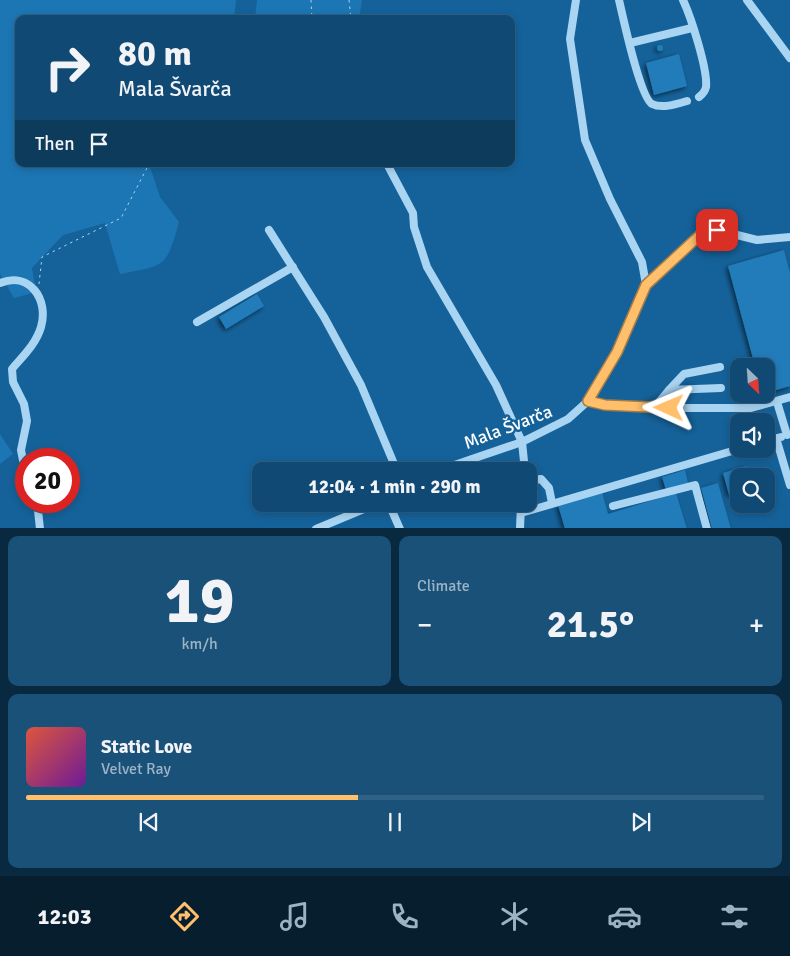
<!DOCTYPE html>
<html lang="en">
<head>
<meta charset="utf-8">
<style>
  :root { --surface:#104a74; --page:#195179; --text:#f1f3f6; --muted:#9cb3c5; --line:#306286; --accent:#ffbf6b }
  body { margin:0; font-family:Signika,sans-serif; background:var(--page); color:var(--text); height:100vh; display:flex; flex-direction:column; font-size:19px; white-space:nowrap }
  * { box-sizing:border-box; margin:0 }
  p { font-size:16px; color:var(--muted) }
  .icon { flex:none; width:28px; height:28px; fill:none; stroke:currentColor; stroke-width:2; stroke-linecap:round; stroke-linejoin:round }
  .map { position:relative; height:528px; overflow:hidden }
  .details { display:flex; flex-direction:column; gap:8px; padding:8px; background:#092940; flex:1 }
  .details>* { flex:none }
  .hud { position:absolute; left:15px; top:15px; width:500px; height:152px; border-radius:10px; box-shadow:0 2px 8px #0003,0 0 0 1px var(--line); background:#104a74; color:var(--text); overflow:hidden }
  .needle { width:32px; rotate:155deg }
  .fabs { position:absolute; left:730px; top:358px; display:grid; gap:10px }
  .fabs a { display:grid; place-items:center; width:45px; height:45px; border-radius:10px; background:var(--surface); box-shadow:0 2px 8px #0003,0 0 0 1px var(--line); font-size:25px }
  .speed { position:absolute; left:15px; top:448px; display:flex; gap:10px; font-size:25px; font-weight:700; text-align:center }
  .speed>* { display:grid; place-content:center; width:65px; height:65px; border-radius:50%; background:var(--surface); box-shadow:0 2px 8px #0003,0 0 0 1px var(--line); line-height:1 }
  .speed .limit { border:8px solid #d22; background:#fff; color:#111 }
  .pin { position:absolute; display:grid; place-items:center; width:42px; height:42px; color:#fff; margin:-21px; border-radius:10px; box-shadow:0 2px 8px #0006 }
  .me { position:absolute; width:55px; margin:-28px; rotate:271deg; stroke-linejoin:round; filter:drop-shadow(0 0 4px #0008) }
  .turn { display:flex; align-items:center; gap:18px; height:105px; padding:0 20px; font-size:22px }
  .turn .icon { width:65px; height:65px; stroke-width:2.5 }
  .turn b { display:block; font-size:35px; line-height:42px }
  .then { display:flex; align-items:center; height:48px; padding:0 20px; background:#0003; gap:10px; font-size:19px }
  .big { font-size:38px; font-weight:700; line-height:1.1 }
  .details .tile { flex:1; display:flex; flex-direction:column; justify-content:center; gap:8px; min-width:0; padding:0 18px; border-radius:10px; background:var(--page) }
  .details .dial { align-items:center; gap:0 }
  .dial b { font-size:65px; line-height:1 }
  .song { display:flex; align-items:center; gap:15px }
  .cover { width:60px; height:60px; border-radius:8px; background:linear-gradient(135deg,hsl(10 70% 55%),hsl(280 70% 35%)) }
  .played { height:5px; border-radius:2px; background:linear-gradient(90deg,var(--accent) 45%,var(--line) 45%) }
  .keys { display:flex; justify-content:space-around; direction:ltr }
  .heat { display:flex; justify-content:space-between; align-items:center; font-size:28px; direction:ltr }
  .details .tiles { flex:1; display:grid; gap:8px; grid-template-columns:1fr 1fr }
  .tile:last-child { grid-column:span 2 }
  .trip { position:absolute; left:252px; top:462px; width:285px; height:50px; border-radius:10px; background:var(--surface); box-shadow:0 2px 8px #0003,0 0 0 1px var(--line); font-weight:700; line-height:50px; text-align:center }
  .menu { display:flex; height:80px; justify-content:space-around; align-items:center; background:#061e2e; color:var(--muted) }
  .menu .icon { width:35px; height:35px }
  .menu .selected { color:var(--accent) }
  .menu b { font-size:22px; color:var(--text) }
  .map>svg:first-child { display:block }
  .green { fill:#1d76b4 }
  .building { fill:#237bb9; filter:url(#shadow) }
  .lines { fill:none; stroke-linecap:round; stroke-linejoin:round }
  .path { stroke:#a9d5f3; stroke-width:1; stroke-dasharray:2.5 4; stroke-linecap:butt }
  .minor { stroke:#a9d5f3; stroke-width:8 }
  .route-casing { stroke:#a67c46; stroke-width:12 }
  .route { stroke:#ffbf6b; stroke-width:9 }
  .labels { text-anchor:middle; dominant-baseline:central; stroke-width:5; stroke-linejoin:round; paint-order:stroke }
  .street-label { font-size:18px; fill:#fff; stroke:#15629a }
</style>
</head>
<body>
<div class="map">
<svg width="790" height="529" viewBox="0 0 790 529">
  <defs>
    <filter id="shadow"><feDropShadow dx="-2" dy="2" stdDeviation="2.5" flood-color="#0009"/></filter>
  </defs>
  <rect width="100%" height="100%" fill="#15629a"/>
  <g class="green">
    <path d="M0 0H236L234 19H19V164H149L160 197 179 222C166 269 165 265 120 274L105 223 63 235 32 268 36 292 14 298 0 274Z"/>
    <path d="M257 0H362L359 19H255Z"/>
    <path d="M0 434 13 454 0 464Z"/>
  </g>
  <g class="building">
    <circle cx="660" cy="48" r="3"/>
    <path d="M679 54 687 86 654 95 646 63Z"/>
    <path d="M784 250 790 273V386L766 393V366H755L728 266Z"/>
    <path d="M257 294 264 306 226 329 219 317Z"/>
    <path d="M747 466 750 476H739V496L736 493 729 495 723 473Z"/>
    <path d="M685 470 688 483 666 490 662 477Z"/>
    <path d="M718 483 731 529H712L701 488Z"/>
    <path d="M602 492 608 514 676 493 687 529H565L558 505Z"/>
  </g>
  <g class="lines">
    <g class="path">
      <path d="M311 0 312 19"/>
      <path d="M349 0 351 19"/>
      <path d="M39 284 42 257 121 218 149 164"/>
    </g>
    <g class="minor">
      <path d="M576 0 570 39 585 140 610 199 642 262 646 285"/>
      <path d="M619 0C623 17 640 97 652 104 662 109 677 104 687 101"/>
      <path d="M683 0C691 17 708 70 706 87 705 92 703 94 699 97"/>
      <path d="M747 0 790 58"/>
      <path d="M630 43 692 28"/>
      <path d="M387 164 413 213 414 227 427 267 496 385 522 442 525 471"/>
      <path d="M269 230 324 317 361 385 397 471"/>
      <path d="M0 283C30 271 49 300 41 327 36 344 23 356 12 369L13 382 24 404 27 421 21 450 26 476"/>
      <path d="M197 322 293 267"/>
      <path d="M669 390 684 374 720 367"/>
      <path d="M588 401 605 405 654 408H751L790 397"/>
      <path d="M777 402 787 435"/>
      <path d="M654 408 669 390 721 388"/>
      <path d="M776 438 790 485"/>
      <path d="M766 441 781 437"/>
      <path d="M437 471 522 442 568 419 588 401 617 352 646 285 701 235 717 230 757 240 790 237"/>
      <path d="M529 481 541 479 549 488 552 503"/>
      <path d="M37 501 40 529"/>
      <path d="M389 504 400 529"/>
      <path d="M613 506 695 485 707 529"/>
      <path d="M521 513 739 449"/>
      <path d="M316 529 376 504"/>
      <path d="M520 529 521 504"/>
    </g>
  </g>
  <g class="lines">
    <defs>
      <path id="route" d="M669 408 605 405 588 401 617 352 646 285 701 234 717 230"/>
    </defs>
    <use href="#route" class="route-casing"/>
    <use href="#route" class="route"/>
  </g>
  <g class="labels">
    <g class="street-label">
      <text transform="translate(508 427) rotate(-21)">Mala Švarča</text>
    </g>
  </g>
</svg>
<div class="fabs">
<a><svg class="needle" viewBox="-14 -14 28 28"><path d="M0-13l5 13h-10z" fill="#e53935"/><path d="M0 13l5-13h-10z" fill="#9cb3c5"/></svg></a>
<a><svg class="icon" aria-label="sound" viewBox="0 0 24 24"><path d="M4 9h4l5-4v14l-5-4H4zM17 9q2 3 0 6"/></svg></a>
<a><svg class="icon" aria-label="search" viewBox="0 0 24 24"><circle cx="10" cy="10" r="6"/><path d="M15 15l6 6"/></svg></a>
</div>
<div class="speed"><div class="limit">20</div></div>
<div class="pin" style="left:717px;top:230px;background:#d93025"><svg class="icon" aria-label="arrive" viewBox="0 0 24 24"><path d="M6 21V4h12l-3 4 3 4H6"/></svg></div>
<svg class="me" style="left:669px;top:408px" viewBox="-20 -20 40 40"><path d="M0-17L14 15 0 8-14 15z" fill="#ffbf6b" stroke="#fff" stroke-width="4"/></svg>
<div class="trip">12:04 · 1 min · 290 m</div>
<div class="hud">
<div class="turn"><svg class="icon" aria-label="right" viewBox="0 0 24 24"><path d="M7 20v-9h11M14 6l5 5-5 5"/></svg><div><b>80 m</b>Mala Švarča</div></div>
<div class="then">Then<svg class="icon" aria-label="arrive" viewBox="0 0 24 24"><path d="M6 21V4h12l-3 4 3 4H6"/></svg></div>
</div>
</div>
<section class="details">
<div class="tiles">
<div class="tile dial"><b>19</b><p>km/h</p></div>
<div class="tile"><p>Climate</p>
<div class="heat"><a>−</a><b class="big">21.5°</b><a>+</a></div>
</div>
<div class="tile">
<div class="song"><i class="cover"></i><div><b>Static Love</b><p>Velvet Ray</p></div></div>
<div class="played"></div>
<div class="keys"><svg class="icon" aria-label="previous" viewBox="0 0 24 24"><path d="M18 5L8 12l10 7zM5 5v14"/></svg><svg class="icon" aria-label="pause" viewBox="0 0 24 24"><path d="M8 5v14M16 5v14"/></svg><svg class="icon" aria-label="next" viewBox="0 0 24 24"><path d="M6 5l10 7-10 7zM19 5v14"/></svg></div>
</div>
</div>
</section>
<nav class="menu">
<b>12:03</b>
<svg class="icon selected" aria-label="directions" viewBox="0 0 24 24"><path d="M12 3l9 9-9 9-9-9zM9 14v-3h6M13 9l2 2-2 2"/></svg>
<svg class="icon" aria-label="music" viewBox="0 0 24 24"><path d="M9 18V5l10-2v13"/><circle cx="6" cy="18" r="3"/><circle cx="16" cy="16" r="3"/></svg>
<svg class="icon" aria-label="phone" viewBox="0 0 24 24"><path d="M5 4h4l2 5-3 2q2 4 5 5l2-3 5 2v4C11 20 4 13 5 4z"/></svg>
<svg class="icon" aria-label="climate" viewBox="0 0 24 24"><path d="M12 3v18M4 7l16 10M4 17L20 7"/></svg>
<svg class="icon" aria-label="car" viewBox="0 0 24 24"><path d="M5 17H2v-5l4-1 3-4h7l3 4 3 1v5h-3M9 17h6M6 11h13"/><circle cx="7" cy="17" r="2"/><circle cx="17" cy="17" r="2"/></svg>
<svg class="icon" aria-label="filters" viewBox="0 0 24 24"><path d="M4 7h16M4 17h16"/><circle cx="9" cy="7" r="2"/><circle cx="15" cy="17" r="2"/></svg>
</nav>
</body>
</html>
